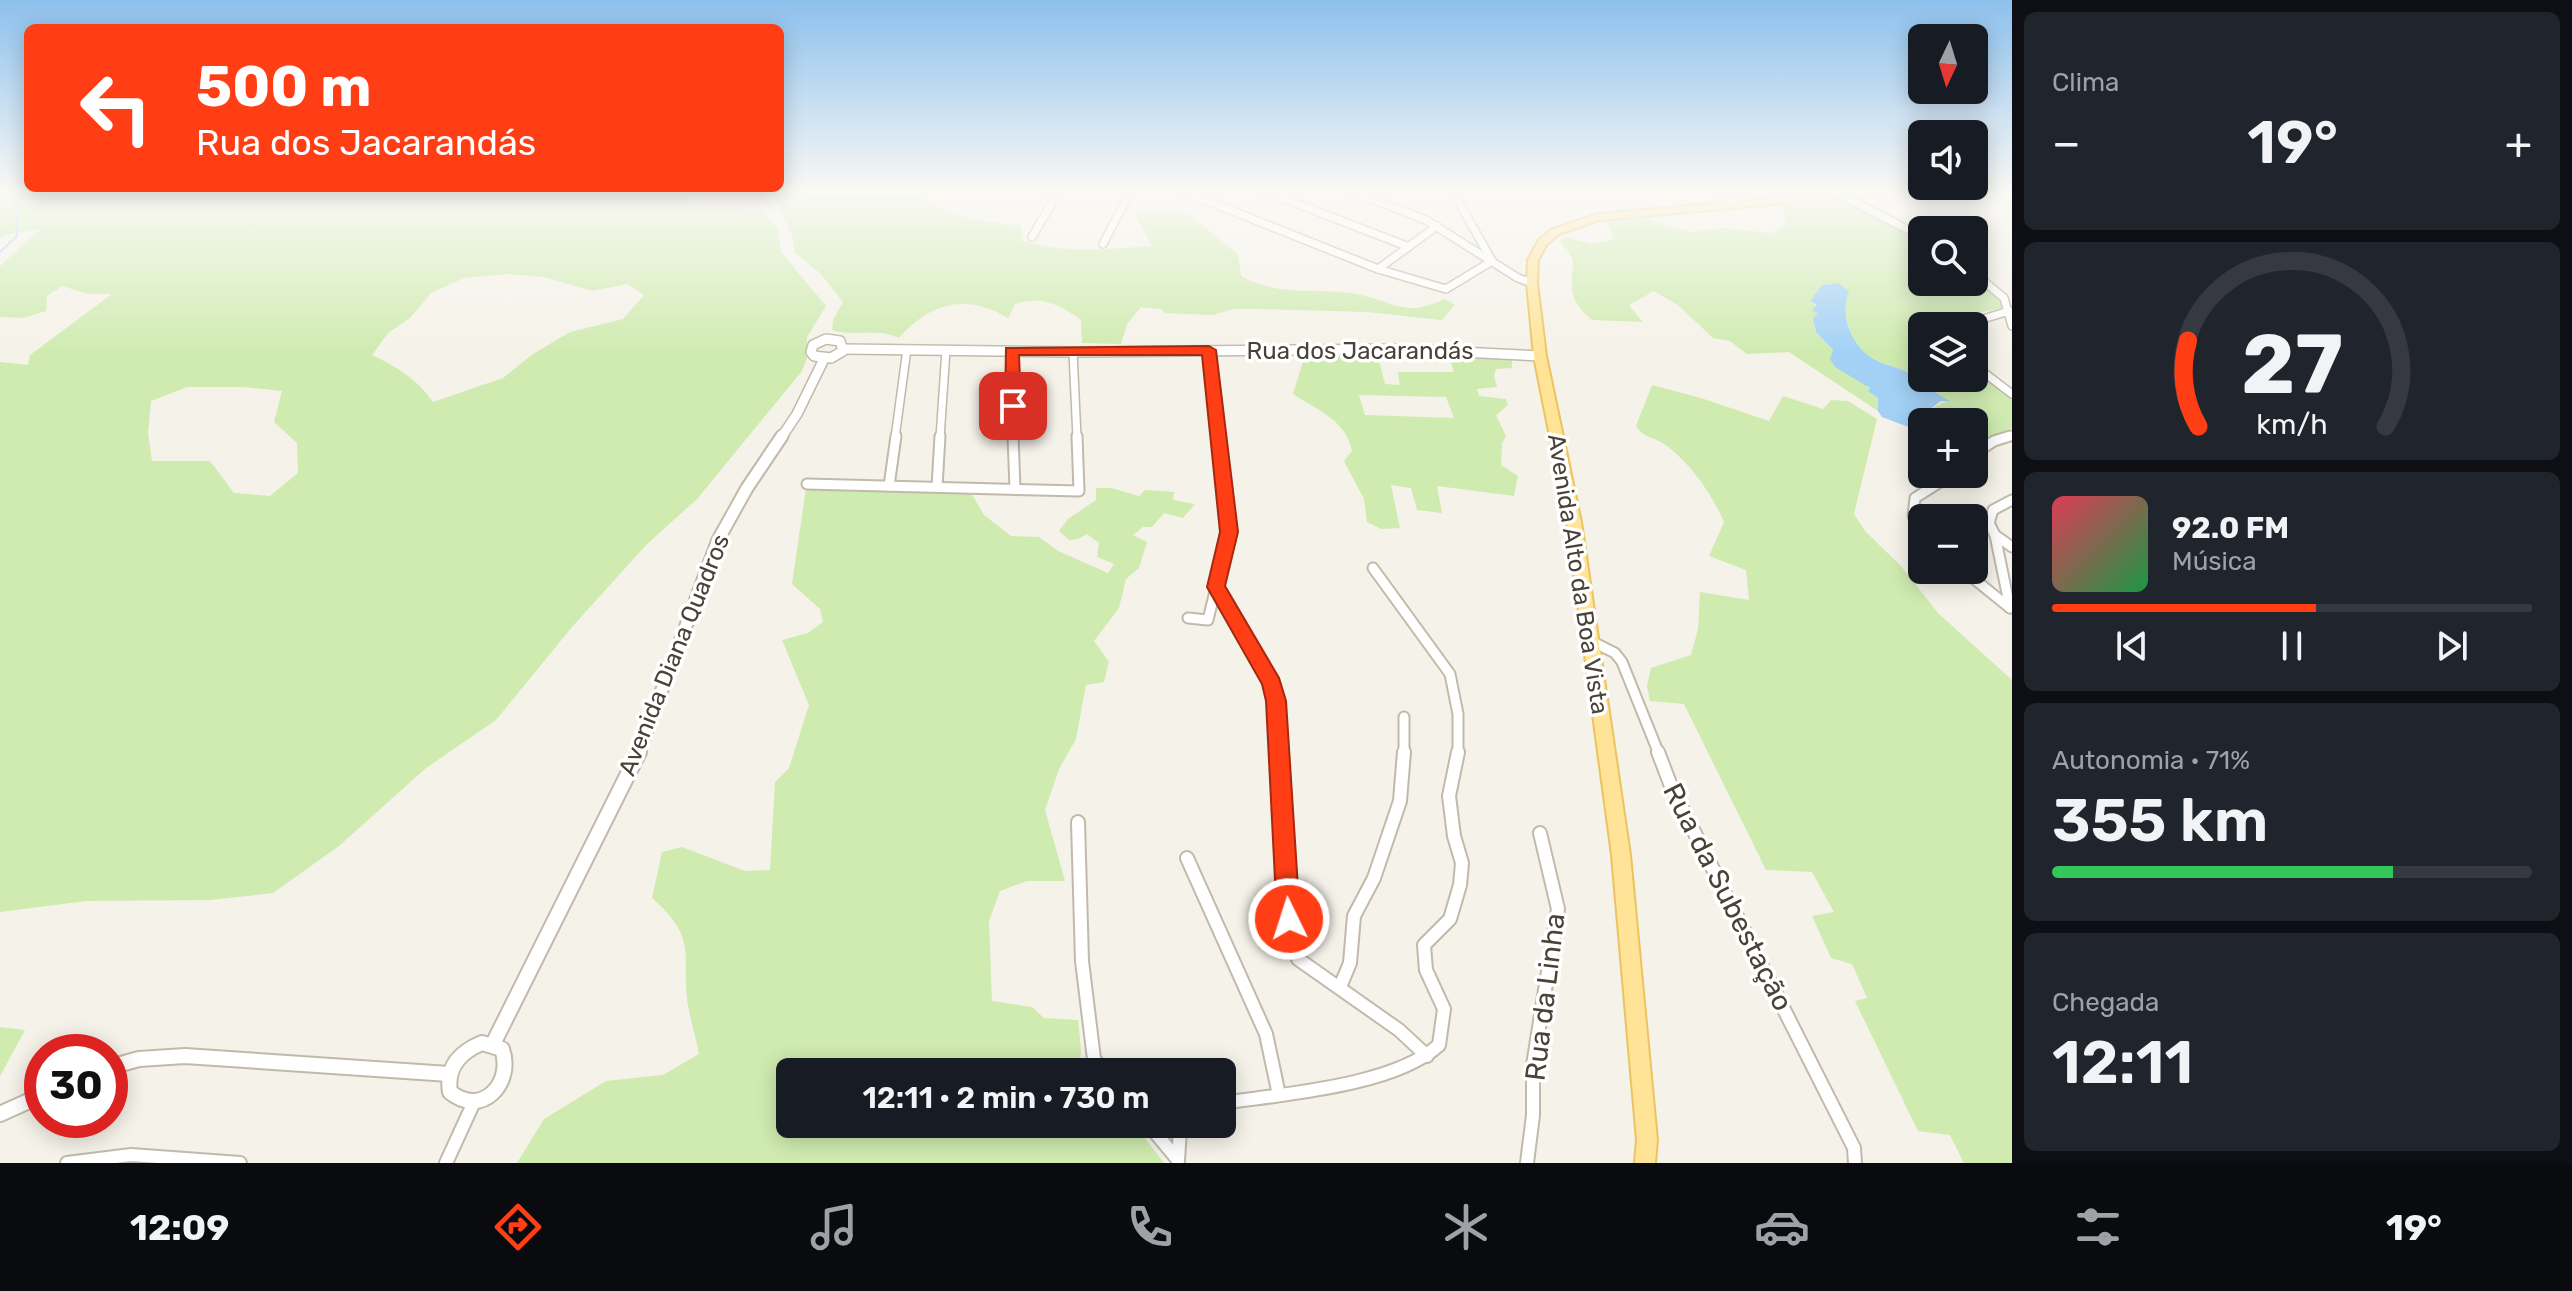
<!DOCTYPE html>
<html lang="pt">
<head>
<meta charset="utf-8">
<style>
  :root { --surface:#171b24; --page:#20242c; --text:#f1f3f6; --muted:#9ea1a6; --line:#363941; --accent:#ff3e16 }
  body { margin:0; font-family:Rubik,sans-serif; background:var(--page); color:var(--text); height:100vh; display:flex; flex-direction:column; font-size:30px; white-space:nowrap }
  * { box-sizing:border-box; margin:0 }
  p { font-size:26px; color:var(--muted) }
  .icon { flex:none; width:44px; height:44px; fill:none; stroke:currentColor; stroke-width:2; stroke-linecap:round; stroke-linejoin:round }
  .map { position:relative; flex:1; overflow:hidden }
  .details { display:flex; flex-direction:column; gap:12px; padding:12px; background:#0d0f14; width:560px }
  .details>* { flex:none }
  .guide { position:absolute; left:24px; top:24px; width:760px; height:168px; border-radius:12px; box-shadow:0 4px 20px #0003; background:#ff3e16; color:#fff; overflow:hidden }
  .needle { width:52px; rotate:184deg }
  .buttons { position:absolute; left:1908px; top:24px; display:grid; gap:16px }
  .buttons a { display:grid; place-items:center; width:80px; height:80px; border-radius:12px; background:var(--surface); box-shadow:0 4px 20px #0003; font-size:40px }
  .speed { position:absolute; left:24px; top:1034px; display:flex; gap:16px; font-size:40px; font-weight:700; text-align:center }
  .speed>* { display:grid; place-content:center; width:104px; height:104px; border-radius:50%; background:var(--surface); box-shadow:0 4px 20px #0003; line-height:1 }
  .speed .limit { border:12px solid #d22; background:#fff; color:#111 }
  .pin { position:absolute; display:grid; place-items:center; width:68px; height:68px; color:#fff; margin:-34px; border-radius:16px; box-shadow:0 4px 12px #0006 }
  .me { position:absolute; width:88px; margin:-44px; rotate:356deg; stroke-linejoin:round; filter:drop-shadow(0 0 6px #0008) }
  .turn { display:flex; align-items:center; gap:28px; height:168px; padding:0 40px; font-size:36px }
  .turn .icon { width:104px; height:104px; stroke-width:2.5 }
  .turn b { display:block; font-size:56px; line-height:68px }
  .big { font-size:60px; font-weight:600; line-height:1.1 }
  .details .tile { flex:1; display:flex; flex-direction:column; justify-content:center; gap:12px; min-width:0; padding:0 28px; border-radius:12px; background:var(--page) }
  .details .dial { align-items:center; gap:0 }
  .dial svg { height:208px; overflow:visible; fill:none; stroke:var(--line); stroke-width:7; stroke-linecap:round; text-anchor:middle }
  .dial text { fill:var(--text); stroke:none }
  .song { display:flex; align-items:center; gap:24px }
  .cover { width:96px; height:96px; border-radius:12px; background:linear-gradient(135deg,hsl(350 70% 55%),hsl(140 70% 35%)) }
  .played { height:8px; border-radius:4px; background:linear-gradient(90deg,var(--accent) 55%,var(--line) 55%) }
  .keys { display:flex; justify-content:space-around; direction:ltr }
  .heat { display:flex; justify-content:space-between; align-items:center; font-size:44px; direction:ltr }
  .charge { height:12px; border-radius:6px; background:linear-gradient(90deg,#34c759 71%,var(--line) 0) }
  .trip { position:absolute; left:776px; top:1058px; width:460px; height:80px; border-radius:12px; background:var(--surface); box-shadow:0 4px 20px #0003; font-weight:600; line-height:80px; text-align:center }
  .dock { display:flex; height:128px; justify-content:space-around; align-items:center; background:#090b0e; color:var(--muted) }
  .dock .icon { width:56px; height:56px }
  .dock .active { color:var(--accent) }
  .dock b { font-size:36px; color:var(--text) }
  main { display:flex; flex:1; min-height:0 }
  .map>svg:first-child { display:block }
  .green { fill:#cfebb0; fill-rule:evenodd }
  .water { fill:#a2d1f5 }
  .lines { fill:none; stroke-linecap:round; stroke-linejoin:round }
  .stream { stroke:#a2d1f5; stroke-width:2 }
  .minor-far2-casing { stroke:#c1baab; stroke-width:10 }
  .minor-far1-casing { stroke:#c1baab; stroke-width:13 }
  .minor-casing { stroke:#c1baab; stroke-width:16 }
  .tertiary-far2-casing { stroke:#c1baab; stroke-width:12 }
  .tertiary-far1-casing { stroke:#c1baab; stroke-width:15 }
  .tertiary-casing { stroke:#c1baab; stroke-width:18 }
  .primary-casing { stroke:#ebc461; stroke-width:4 }
  .minor-far2 { stroke:#fff; stroke-width:7 }
  .minor-far1 { stroke:#fff; stroke-width:9 }
  .minor { stroke:#fff; stroke-width:12 }
  .tertiary-far2 { stroke:#fff; stroke-width:9 }
  .tertiary-far1 { stroke:#fff; stroke-width:11 }
  .tertiary { stroke:#fff; stroke-width:14 }
  .primary { fill:#ffe498; fill-rule:evenodd }
  .route { fill:#ff3e16; stroke:#a6280e; stroke-width:2 }
  .labels { text-anchor:middle; dominant-baseline:central; stroke-width:7; stroke-linejoin:round; paint-order:stroke }
  .street-label { font-size:24px; fill:#494237; stroke:#fff }
  .near-street-label { font-size:28px; fill:#494237; stroke:#fff }
</style>
</head>
<body>
<main>
<div class="map">
<svg width="2012" height="1163" viewBox="0 0 2012 1163">
  <rect width="100%" height="100%" fill="#f5f2e9"/>
  <g class="green">
    <path d="M0 192H700L681 210 717 207 763 212 778 228 781 252 826 306 807 337V358L802 371 697 499 646 545 572 627 496 720 426 768 339 846 273 893 210 900 86 901 0 912V362L28 365 30 355 112 294H88L62 286 47 296 46 311 23 318 0 317V266L40 229 4 235 0 240ZM508 274 544 277 592 291 627 284 644 295 623 319 570 332 533 354 503 378 433 402C417 379 397 367 372 355L388 333 410 318 431 293 464 278ZM187 387H244L282 391 274 422 297 443 298 473 270 496 234 493 210 461H152L148 433 151 401Z"/>
    <path d="M751 192H919C937 217 993 223 1021 226L1022 241C1071 254 1103 249 1152 246L1134 212 1171 211 1189 215 1238 254 1241 276C1283 299 1317 286 1361 295 1378 298 1397 309 1415 308 1424 308 1436 302 1445 299L1455 305 1442 320 1367 312 1257 309H1234L1212 315 1165 313 1161 309 1141 307 1127 324 1121 344 1082 343 1081 320C1059 304 1042 296 1015 304L1008 318C966 293 930 303 899 338 877 327 854 337 832 330L833 320 843 302 820 273 794 252C795 230 780 218 776 197Z"/>
    <path d="M1843 199 1922 241V282H1974V277L1997 297 2004 308 1965 315 1951 326H1922V378H1974V372L2012 399V428L1974 444V422H1939L1929 410 1948 400C1933 391 1920 379 1905 371 1895 366 1884 366 1874 360 1849 345 1844 320 1846 294L1832 283 1822 285 1810 301 1817 306 1813 310 1818 314 1814 324 1816 332 1878 398V411L1789 352 1747 354 1730 341 1713 338 1679 306 1654 291 1629 305 1643 322 1592 320C1582 311 1573 302 1572 288 1570 265 1581 263 1560 242L1566 237 1592 244 1614 239 1607 222 1643 217 1664 226 1693 232 1722 228 1772 233 1786 226 1782 203Z"/>
    <path d="M1337 354 1371 355 1379 361 1385 384 1400 385 1398 372H1454L1448 354 1512 360V368L1496 369 1494 376 1497 387 1477 389 1479 396 1506 399 1508 405 1496 415 1506 436 1502 443 1501 465 1518 476 1514 496 1437 486 1442 513 1417 510 1411 488 1391 485 1400 528 1381 529 1367 522 1364 499 1344 461 1352 451C1346 420 1317 410 1293 394L1304 358 1334 359ZM1359 395 1446 397 1454 418 1365 415Z"/>
    <path d="M1652 385 1701 398 1769 421 1783 396 1823 409 1831 400 1848 401 1877 419 1854 514 1865 531 1900 565 1939 614 2012 680V1163H1964L1950 1135 1918 1131 1855 1001 1867 998 1852 964 1831 958 1812 916 1834 912 1812 872 1766 870 1684 704 1650 701 1647 686 1651 668 1691 655 1698 629 1700 592 1749 600 1746 570 1709 556 1724 522C1711 493 1692 465 1667 446 1656 437 1644 439 1636 426Z"/>
    <path d="M806 488 971 493 984 515 1011 536 1039 537 1058 551 1108 573 1114 564 1097 557 1099 543 1087 534 1078 539 1069 540 1059 531 1068 519 1096 500V488H1111L1139 496 1145 490 1174 492 1173 500 1195 504 1183 518 1164 513 1152 527H1143L1133 535 1147 542 1139 568 1126 579 1119 608 1094 641 1109 662 1104 682 1086 685 1076 739 1059 769 1045 810 1065 881H1027L1000 891 989 921 992 1001 1032 1007 1044 1018 1078 1020 1081 1050 1079 1072H790V1124H1134L1164 1163H517L544 1119 606 1081 663 1075 699 1054C696 1038 691 1022 688 1005 681 953 699 940 652 898L662 852 682 847 745 871 770 870 775 782 789 768 809 705 782 640 808 633 823 622 820 609 792 584Z"/>
    <path d="M0 1027 25 1030 0 1076Z"/>
  </g>
  <path class="water" d="M1838 283 1849 291C1839 316 1852 349 1877 361 1887 366 1898 367 1907 372 1922 381 1934 393 1950 401H1941L1930 409 1939 422H1922V431H1919L1882 417 1878 411V398L1868 391 1870 388 1835 367 1830 359 1833 350 1816 332 1813 318 1818 314 1812 310 1817 305 1810 301 1822 285Z"/>
  <g class="lines">
    <path class="stream" d="M0 252 17 236 15 192"/>
    <defs>
      <g id="minor-far2">
        <path d="M1185 192 1378 269 1446 289 1492 261 1453 192"/>
        <path d="M1267 192 1409 247"/>
        <path d="M1354 192 1426 220 1518 278 1532 283"/>
        <path d="M1724 192 1733 203"/>
        <path d="M1779 192 1791 198"/>
        <path d="M1841 195 1922 237"/>
        <path d="M1032 237 1058 192"/>
        <path d="M1103 244 1130 192"/>
        <path d="M1378 269 1437 226"/>
        <path d="M1974 273 2004 298 2012 326"/>
        <path d="M1960 326 2009 311"/>
        <path d="M1209 350 1219 438"/>
        <path d="M1011 351 1014 438"/>
        <path d="M1073 352 1077 438"/>
        <path d="M1974 365 2012 394"/>
        <path d="M895 438 907 349"/>
        <path d="M940 438 946 350"/>
        <path d="M2004 438 2012 435"/>
      </g>
      <g id="minor-far1">
        <path d="M1013 436 1015 489"/>
        <path d="M1218 436 1229 532 1216 587 1272 684 1279 754"/>
        <path d="M1974 454 1994 441 2010 436"/>
        <path d="M807 484 1079 491 1077 436"/>
        <path d="M889 486 896 436"/>
        <path d="M937 487 940 436"/>
        <path d="M1922 533 1913 516 1915 498 1953 474"/>
        <path d="M1995 535 2012 547"/>
        <path d="M1373 568 1450 674 1458 714V754"/>
        <path d="M1963 570 2010 608"/>
        <path d="M2010 608 1995 535 1989 523 1993 510 2012 500"/>
        <path d="M1188 618 1208 620 1216 587"/>
        <path d="M1591 641 1615 653 1622 662 1659 754"/>
        <path d="M1404 754V717"/>
      </g>
      <g id="minor">
        <path d="M1279 752 1289 919 1298 959 1399 1030 1427 1056"/>
        <path d="M1658 752 1671 786 1854 1148 1855 1163"/>
        <path d="M1078 822 1082 961 1094 1059 1104 1072"/>
        <path d="M1187 858 1266 1034 1279 1095"/>
        <path d="M1340 987 1350 963 1354 916 1374 878 1400 801 1404 752"/>
        <path d="M1222 1103C1283 1094 1394 1086 1439 1045L1444 1009 1426 970 1424 945 1450 919 1460 885 1462 863 1454 836 1449 796 1458 752"/>
        <path d="M1148 1124 1178 1160"/>
        <path d="M1178 1160 1180 1130 1185 1124"/>
        <path d="M67 1163 131 1155 240 1163"/>
        <path d="M446 1163 474 1102"/>
        <path d="M1527 1163 1533 1115V1065L1558 909 1540 833"/>
      </g>
      <g id="tertiary-far2">
        <path d="M826 339 840 341 843 351 831 358 814 356 811 352 813 345Z"/>
        <path d="M844 349 1073 352 1402 349 1540 356"/>
        <path d="M781 438 797 414 824 359"/>
      </g>
      <path id="tertiary-far1" d="M638 754 718 540 747 488 782 436"/>
      <g id="tertiary">
        <path d="M482 1043 502 1049C514 1083 482 1118 450 1092 446 1067 460 1052 482 1043Z"/>
        <path d="M493 1044 639 752"/>
        <path d="M110 1067 139 1059 185 1056 449 1074"/>
        <path d="M0 1114 42 1095"/>
      </g>
      <path id="primary" d="M1844 192H1880L1875 195 1599 220 1559 234 1547 244 1538 260 1537 283 1546 356 1581 522 1630 855 1657 1140 1655 1163H1635L1637 1140 1612 855 1567 522 1534 356 1527 283 1528 260 1539 240 1551 230 1598 214Z"/>
    </defs>
    <use href="#minor-far2" class="minor-far2-casing"/>
    <use href="#minor-far1" class="minor-far1-casing"/>
    <use href="#minor" class="minor-casing"/>
    <use href="#tertiary-far2" class="tertiary-far2-casing"/>
    <use href="#tertiary-far1" class="tertiary-far1-casing"/>
    <use href="#tertiary" class="tertiary-casing"/>
    <use href="#primary" class="primary-casing"/>
    <use href="#minor-far2" class="minor-far2"/>
    <use href="#minor-far1" class="minor-far1"/>
    <use href="#minor" class="minor"/>
    <use href="#tertiary-far2" class="tertiary-far2"/>
    <use href="#tertiary-far1" class="tertiary-far1"/>
    <use href="#tertiary" class="tertiary"/>
    <use href="#primary" class="primary"/>
  </g>
  <linearGradient id="sky" x2="0" y2="1"><stop stop-color="#8cc0ed"/><stop offset="0.54" stop-color="#faf9f5"/><stop offset="1" stop-color="#faf9f5" stop-opacity="0"/></linearGradient>
  <rect width="2012" height="355" fill="url(#sky)"/>
  <path class="route" d="M1209 346 1216 350 1238 532 1225 586 1279 678 1286 701 1300 919 1297 927 1289 930 1280 927 1277 919 1266 701 1262 684 1207 587 1220 532 1202 355H1019L1021 406 1013 411 1005 406 1006 348Z"/>
  <g class="labels">
    <g class="street-label">
      <text x="1360" y="351">Rua dos Jacarandás</text>
      <text transform="translate(1578 574) rotate(81)">Avenida Alto da Boa Vista</text>
      <text transform="translate(674 655) rotate(-68)">Avenida Diana Quadros</text>
    </g>
    <g class="near-street-label">
      <text transform="translate(1728 897) rotate(63)">Rua da Subestação</text>
      <text transform="translate(1545 997) rotate(-83)">Rua da Linha</text>
    </g>
  </g>
</svg>
<div class="buttons">
<a><svg class="needle" viewBox="-14 -14 28 28"><path d="M0-13l5 13h-10z" fill="#e53935"/><path d="M0 13l5-13h-10z" fill="#9ea1a6"/></svg></a>
<a><svg class="icon" aria-label="sound" viewBox="0 0 24 24"><path d="M4 9h4l5-4v14l-5-4H4zM17 9q2 3 0 6"/></svg></a>
<a><svg class="icon" aria-label="search" viewBox="0 0 24 24"><circle cx="10" cy="10" r="6"/><path d="M15 15l6 6"/></svg></a>
<a><svg class="icon" aria-label="layers" viewBox="0 0 24 24"><path d="M12 4l9 5-9 5-9-5zM3 14l9 5 9-5"/></svg></a>
<a>+</a>
<a>−</a>
</div>
<div class="speed"><div class="limit">30</div></div>
<div class="pin" style="left:1013px;top:406px;background:#d93025"><svg class="icon" aria-label="arrive" viewBox="0 0 24 24"><path d="M6 21V4h12l-3 4 3 4H6"/></svg></div>
<svg class="me" style="left:1289px;top:919px" viewBox="-20 -20 40 40"><circle r="17" fill="#ff3e16" stroke="#fff" stroke-width="3"/><path d="M0-11L8 9 0 5-8 9z" fill="#fff"/></svg>
<div class="trip">12:11 · 2 min · 730 m</div>
<div class="guide">
<div class="turn"><svg class="icon" aria-label="left" viewBox="0 0 24 24"><path d="M17 20v-9H6M10 6l-5 5 5 5"/></svg><div><b>500 m</b>Rua dos Jacarandás</div></div>
</div>
</div>
<section class="details">
<div class="tile"><p>Clima</p>
<div class="heat"><a>−</a><b class="big">19°</b><a>+</a></div>
</div>
<div class="tile dial"><svg viewBox="0 0 100 80">
<path d="M14 69A42 42 0 1 1 86 69"/>
<path d="M14 69A42 42 0 0 1 10 36" stroke="#ff3e16"/>
<text x="50" y="56" font-size="32" font-weight="700">27</text>
<text x="50" y="72" font-size="11">km/h</text>
</svg></div>
<div class="tile">
<div class="song"><i class="cover"></i><div><b>92.0 FM</b><p>Música</p></div></div>
<div class="played"></div>
<div class="keys"><svg class="icon" aria-label="previous" viewBox="0 0 24 24"><path d="M18 5L8 12l10 7zM5 5v14"/></svg><svg class="icon" aria-label="pause" viewBox="0 0 24 24"><path d="M8 5v14M16 5v14"/></svg><svg class="icon" aria-label="next" viewBox="0 0 24 24"><path d="M6 5l10 7-10 7zM19 5v14"/></svg></div>
</div>
<div class="tile"><p>Autonomia · 71%</p><b class="big">355 km</b><div class="charge"></div></div>
<div class="tile"><p>Chegada</p><b class="big">12:11</b></div>
</section>
</main>
<nav class="dock">
<b>12:09</b>
<svg class="icon active" aria-label="directions" viewBox="0 0 24 24"><path d="M12 3l9 9-9 9-9-9zM9 14v-3h6M13 9l2 2-2 2"/></svg>
<svg class="icon" aria-label="music" viewBox="0 0 24 24"><path d="M9 18V5l10-2v13"/><circle cx="6" cy="18" r="3"/><circle cx="16" cy="16" r="3"/></svg>
<svg class="icon" aria-label="phone" viewBox="0 0 24 24"><path d="M5 4h4l2 5-3 2q2 4 5 5l2-3 5 2v4C11 20 4 13 5 4z"/></svg>
<svg class="icon" aria-label="climate" viewBox="0 0 24 24"><path d="M12 3v18M4 7l16 10M4 17L20 7"/></svg>
<svg class="icon" aria-label="car" viewBox="0 0 24 24"><path d="M5 17H2v-5l4-1 3-4h7l3 4 3 1v5h-3M9 17h6M6 11h13"/><circle cx="7" cy="17" r="2"/><circle cx="17" cy="17" r="2"/></svg>
<svg class="icon" aria-label="filters" viewBox="0 0 24 24"><path d="M4 7h16M4 17h16"/><circle cx="9" cy="7" r="2"/><circle cx="15" cy="17" r="2"/></svg>
<b>19°</b>
</nav>
</body>
</html>
